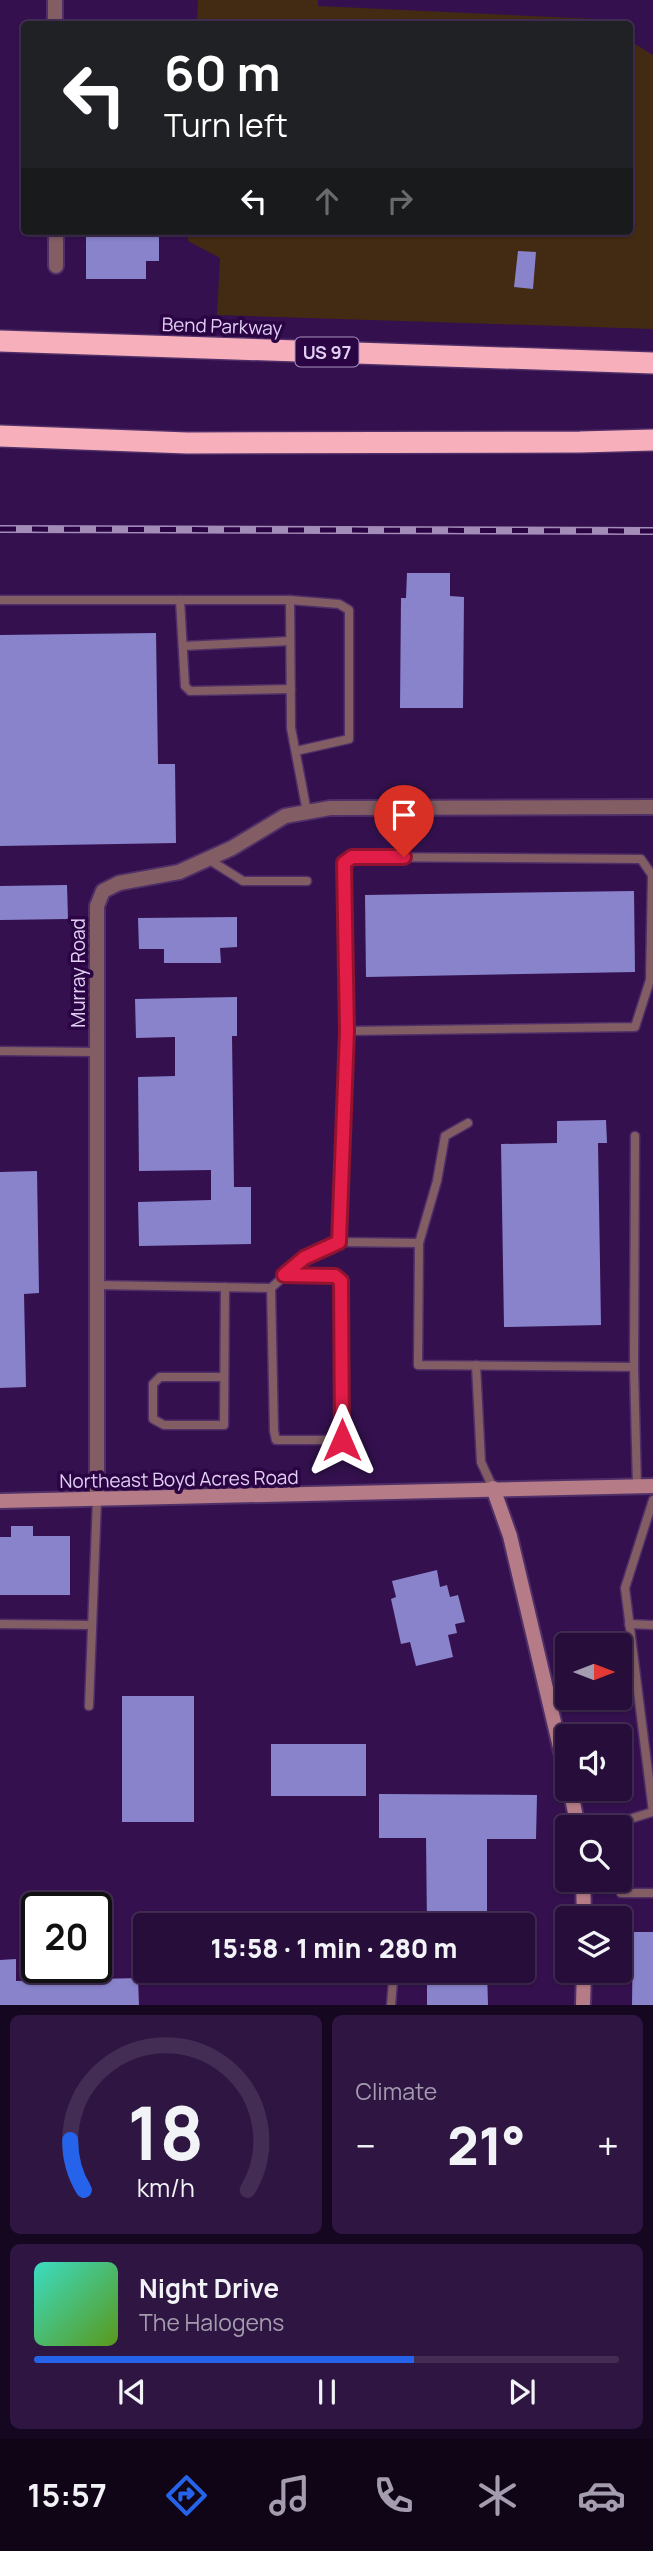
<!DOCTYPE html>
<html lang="en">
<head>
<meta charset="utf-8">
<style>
  :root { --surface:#270d3a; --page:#2f1642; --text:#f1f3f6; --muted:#a49caf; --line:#432d54; --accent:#2563eb }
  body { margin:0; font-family:Manrope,sans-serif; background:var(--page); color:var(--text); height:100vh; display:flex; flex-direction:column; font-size:26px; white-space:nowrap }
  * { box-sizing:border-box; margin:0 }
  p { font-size:23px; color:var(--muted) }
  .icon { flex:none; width:38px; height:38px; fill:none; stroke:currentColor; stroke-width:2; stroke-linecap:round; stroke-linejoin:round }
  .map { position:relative; height:2005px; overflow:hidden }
  .side { display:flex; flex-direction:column; gap:10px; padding:10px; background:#150720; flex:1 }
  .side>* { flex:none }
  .top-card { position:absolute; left:21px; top:21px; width:612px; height:214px; border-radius:7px; box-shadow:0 2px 5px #0004,0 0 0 2px var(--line); background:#202124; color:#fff; overflow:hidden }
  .needle { width:46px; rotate:90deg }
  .controls { position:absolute; left:555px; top:1633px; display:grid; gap:14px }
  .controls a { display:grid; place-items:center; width:77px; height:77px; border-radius:7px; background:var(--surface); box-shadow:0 2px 5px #0004,0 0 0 2px var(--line); font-size:35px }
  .speed { position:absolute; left:21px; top:1892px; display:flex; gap:14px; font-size:35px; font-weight:700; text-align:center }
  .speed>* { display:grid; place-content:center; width:91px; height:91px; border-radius:50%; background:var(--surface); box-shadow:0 2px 5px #0004,0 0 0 2px var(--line); line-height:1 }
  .speed .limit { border:4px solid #111; border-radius:10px; background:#fff; color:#111 }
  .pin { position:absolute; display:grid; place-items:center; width:60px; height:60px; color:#fff; margin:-72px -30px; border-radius:50% 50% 50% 0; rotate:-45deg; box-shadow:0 0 7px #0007 }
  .pin .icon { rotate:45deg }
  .me { position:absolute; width:77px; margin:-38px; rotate:0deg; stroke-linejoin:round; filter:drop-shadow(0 0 5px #0008) }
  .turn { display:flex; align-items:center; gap:24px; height:147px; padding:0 28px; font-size:32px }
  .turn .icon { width:91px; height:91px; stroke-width:2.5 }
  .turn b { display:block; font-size:49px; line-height:60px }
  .lanes { display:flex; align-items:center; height:66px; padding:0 28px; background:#0003; justify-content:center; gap:35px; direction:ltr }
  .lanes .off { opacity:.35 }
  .big { font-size:52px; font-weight:800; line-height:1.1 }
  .side .tile { flex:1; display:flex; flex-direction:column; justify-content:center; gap:10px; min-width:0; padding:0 24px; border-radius:10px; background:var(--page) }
  .side .dial { align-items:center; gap:0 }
  .dial svg { height:182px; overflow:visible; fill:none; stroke:var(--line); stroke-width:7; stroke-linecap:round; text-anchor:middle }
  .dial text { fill:var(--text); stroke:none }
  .song { display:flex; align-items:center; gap:21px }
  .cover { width:84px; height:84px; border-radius:10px; background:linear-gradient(135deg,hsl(170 70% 55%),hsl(90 70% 35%)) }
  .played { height:7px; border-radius:4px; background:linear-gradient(90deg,var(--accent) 65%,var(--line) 65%) }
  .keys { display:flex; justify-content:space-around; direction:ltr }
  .heat { display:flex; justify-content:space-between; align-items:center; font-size:38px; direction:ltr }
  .side .tiles { flex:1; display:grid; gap:10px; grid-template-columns:1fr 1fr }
  .tile:last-child { grid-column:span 2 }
  .trip { position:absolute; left:133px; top:1913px; width:402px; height:70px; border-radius:7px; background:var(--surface); box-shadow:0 2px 5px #0004,0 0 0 2px var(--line); font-weight:800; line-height:70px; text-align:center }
  .tabs { display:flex; height:112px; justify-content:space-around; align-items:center; background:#100517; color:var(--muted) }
  .tabs .icon { width:49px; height:49px }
  .tabs .on { color:var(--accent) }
  .tabs b { font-size:32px; color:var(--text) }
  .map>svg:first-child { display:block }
  .green { fill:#422b12 }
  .building { fill:#8983cc }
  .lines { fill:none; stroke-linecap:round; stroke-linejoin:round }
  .lane-casing { stroke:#502f68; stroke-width:11 }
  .street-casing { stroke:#502f68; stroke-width:18 }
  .secondary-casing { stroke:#502f68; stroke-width:18 }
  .highway-casing { stroke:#502f68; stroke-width:24 }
  .lane { stroke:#825d64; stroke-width:8 }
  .street { stroke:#825d64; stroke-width:14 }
  .secondary { stroke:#b57c87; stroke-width:14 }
  .highway { stroke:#f7afbc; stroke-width:21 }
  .rail-casing { stroke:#a48cb9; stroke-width:8 }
  .rail { stroke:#2a0443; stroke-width:5; stroke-dasharray:16; stroke-linecap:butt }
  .route-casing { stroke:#92132f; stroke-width:18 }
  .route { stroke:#e11d48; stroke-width:12 }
  .labels { text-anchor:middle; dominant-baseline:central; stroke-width:7; stroke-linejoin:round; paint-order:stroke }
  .shield { fill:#2a0443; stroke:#a991be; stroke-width:2 }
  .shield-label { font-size:18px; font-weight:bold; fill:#e0cef3 }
  .street-label { font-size:19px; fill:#e0cef3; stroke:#2a0443 }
</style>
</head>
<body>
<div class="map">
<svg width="653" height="2005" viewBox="0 0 653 2005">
  <rect width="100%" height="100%" fill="#34114e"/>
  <g class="green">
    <path d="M198 0H318V6L596 19 604 24H197Z"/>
    <path d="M630 41 653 55V329L217 315 220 258 188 241V231H630Z"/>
  </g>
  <g class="building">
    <path d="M86 231H146V234H159V261H146V279H86Z"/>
    <path d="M518 251 536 252 533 289 514 287Z"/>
    <path d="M407 573H450V596L464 597 463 708H400L401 598H406Z"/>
    <path d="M156 633 158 764H175L176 843 0 846V635Z"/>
    <path d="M67 885 68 919 0 920V886Z"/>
    <path d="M634 891 635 972 366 977 365 895Z"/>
    <path d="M237 917V947L220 948 221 963H164V949H139L138 918Z"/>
    <path d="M237 997V1036H232L234 1187H251V1244L139 1246 138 1202 211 1200V1170L139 1171 138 1077 175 1076V1037L136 1038 135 999Z"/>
    <path d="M606 1120 607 1143H598L601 1325 504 1327 501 1144 557 1143V1121Z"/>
    <path d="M37 1171 39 1293 24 1294 26 1387 0 1388V1172Z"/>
    <path d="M11 1526H33V1536H70V1595H0V1537H11Z"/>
    <path d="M437 1570 440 1587 447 1585 450 1597 458 1595 465 1622 455 1624 457 1633 448 1635 453 1657 416 1666 410 1642 401 1644 391 1599 396 1597 392 1581Z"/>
    <rect x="122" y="1696" width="72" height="126"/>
    <rect x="271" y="1744" width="95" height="52"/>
    <path d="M379 1794 537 1795 536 1839H487V1925H427L426 1838H379Z"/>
    <path d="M633 1932H653V2005H632Z"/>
    <path d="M16 1959V1981L138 1978 139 2005H0V1960Z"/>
    <path d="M427 1970H487L488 2005H427Z"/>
  </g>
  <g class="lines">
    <defs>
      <g id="lane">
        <path d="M0 600H290L291 728 307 812"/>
        <path d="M180 600 185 686 190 691 291 689"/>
        <path d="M290 600 339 604 349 610V739L296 751"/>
        <path d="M183 646 290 641"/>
        <path d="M208 859 243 881H307"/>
        <path d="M0 1051 97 1052"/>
        <path d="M635 1136 634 1367 637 1486"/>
        <path d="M339 1242 419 1243 418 1365 634 1367"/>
        <path d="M419 1243 437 1181 445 1136 468 1123"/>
        <path d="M97 1285 271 1288 304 1258 339 1242 347 1031 635 1027 650 980 652 875 641 859 352 857 344 863 347 1031"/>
        <path d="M271 1288 274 1431 276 1440H342L341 1281 335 1276 284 1275"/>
        <path d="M476 1365 481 1462 493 1488"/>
        <path d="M224 1377H160L153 1384V1419L164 1425H224L225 1287"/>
        <path d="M653 1500 625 1588 653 1812"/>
        <path d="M0 1624 92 1625"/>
        <path d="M629 1624 653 1625"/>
        <path d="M89 1706 97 1500"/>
        <path d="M604 1827 652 1812"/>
        <path d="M621 1893H653"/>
        <path d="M391 2005 394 1970"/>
      </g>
      <g id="street">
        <path d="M55 0V24"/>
        <path d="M56 231V266"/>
        <path d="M97 1500V906L103 891 119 883 179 872 232 848 285 816 330 808 653 807"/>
      </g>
      <g id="secondary">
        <path d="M493 1488 510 1536 567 1777"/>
        <path d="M0 1501 653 1486"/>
        <path d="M570 1788 578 1827"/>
        <path d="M583 1880 584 1918"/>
        <path d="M583 2005 584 1970"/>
      </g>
      <g id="highway">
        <path d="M0 341 653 363"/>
        <path d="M0 436 187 443 580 442 653 440"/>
      </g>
    </defs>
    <use href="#lane" class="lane-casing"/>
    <use href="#street" class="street-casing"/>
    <use href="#secondary" class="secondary-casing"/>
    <use href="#highway" class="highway-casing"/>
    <use href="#lane" class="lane"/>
    <use href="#street" class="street"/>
    <use href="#secondary" class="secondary"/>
    <use href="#highway" class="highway"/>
    <defs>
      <path id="rail" d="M0 529 653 531"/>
    </defs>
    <use href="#rail" class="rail-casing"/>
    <use href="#rail" class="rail"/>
  </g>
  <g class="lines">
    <defs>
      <path id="route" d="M342 1440 341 1281 335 1276 284 1275 304 1258 339 1242 347 1031 344 863 352 857H404"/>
    </defs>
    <use href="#route" class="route-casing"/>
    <use href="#route" class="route"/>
  </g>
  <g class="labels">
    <rect class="shield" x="295.5" y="337.5" width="63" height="29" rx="5"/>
    <g class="shield-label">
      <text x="327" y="352">US 97</text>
    </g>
    <g class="street-label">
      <text transform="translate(222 326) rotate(2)">Bend Parkway</text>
      <text transform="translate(78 973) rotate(-90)">Murray Road</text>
      <text transform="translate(179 1479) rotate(-1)">Northeast Boyd Acres Road</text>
    </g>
  </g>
</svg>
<div class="controls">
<a><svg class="needle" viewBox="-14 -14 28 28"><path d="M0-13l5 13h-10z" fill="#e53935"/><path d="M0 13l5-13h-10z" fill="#a49caf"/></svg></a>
<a><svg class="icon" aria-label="sound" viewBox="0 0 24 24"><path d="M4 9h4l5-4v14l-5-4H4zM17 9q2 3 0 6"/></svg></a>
<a><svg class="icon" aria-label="search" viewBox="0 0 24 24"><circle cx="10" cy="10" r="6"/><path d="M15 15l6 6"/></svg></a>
<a><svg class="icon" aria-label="layers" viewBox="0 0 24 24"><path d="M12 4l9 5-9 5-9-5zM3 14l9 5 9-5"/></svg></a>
</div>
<div class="speed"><div class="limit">20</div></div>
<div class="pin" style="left:404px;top:857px;background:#d93025"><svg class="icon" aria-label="arrive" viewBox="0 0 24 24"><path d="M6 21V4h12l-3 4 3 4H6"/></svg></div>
<svg class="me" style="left:342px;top:1440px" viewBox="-20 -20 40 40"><path d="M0-17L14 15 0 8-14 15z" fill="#e11d48" stroke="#fff" stroke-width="4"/></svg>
<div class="trip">15:58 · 1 min · 280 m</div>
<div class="top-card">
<div class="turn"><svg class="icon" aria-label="left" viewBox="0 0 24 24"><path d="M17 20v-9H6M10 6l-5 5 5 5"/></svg><div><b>60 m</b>Turn left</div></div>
<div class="lanes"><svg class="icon" aria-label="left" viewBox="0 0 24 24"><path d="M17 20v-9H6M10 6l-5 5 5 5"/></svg><svg class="icon off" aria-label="ahead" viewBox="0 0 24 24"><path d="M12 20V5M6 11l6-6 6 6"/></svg><svg class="icon off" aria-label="right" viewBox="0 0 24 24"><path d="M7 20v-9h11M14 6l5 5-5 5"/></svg></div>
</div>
</div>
<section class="side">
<div class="tiles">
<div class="tile dial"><svg viewBox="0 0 100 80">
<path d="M14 69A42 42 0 1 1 86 69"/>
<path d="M14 69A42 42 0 0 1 8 47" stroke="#2563eb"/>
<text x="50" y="56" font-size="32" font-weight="700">18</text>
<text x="50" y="72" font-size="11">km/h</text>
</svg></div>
<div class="tile"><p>Climate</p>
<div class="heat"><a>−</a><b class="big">21°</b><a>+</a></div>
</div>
<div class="tile">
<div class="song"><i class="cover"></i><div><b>Night Drive</b><p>The Halogens</p></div></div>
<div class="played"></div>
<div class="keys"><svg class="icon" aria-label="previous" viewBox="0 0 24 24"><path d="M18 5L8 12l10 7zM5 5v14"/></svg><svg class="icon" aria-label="pause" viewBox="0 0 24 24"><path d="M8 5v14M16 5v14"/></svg><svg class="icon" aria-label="next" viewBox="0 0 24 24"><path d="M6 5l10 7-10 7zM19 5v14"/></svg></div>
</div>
</div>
</section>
<nav class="tabs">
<b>15:57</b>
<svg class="icon on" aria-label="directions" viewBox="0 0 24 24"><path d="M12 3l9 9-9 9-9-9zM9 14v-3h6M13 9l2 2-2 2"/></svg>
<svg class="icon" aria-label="music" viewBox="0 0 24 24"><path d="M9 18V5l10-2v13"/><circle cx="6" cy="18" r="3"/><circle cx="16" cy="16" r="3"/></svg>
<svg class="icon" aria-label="phone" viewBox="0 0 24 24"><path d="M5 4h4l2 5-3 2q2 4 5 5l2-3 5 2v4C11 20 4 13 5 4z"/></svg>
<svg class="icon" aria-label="climate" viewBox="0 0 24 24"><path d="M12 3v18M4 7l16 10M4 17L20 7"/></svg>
<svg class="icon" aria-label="car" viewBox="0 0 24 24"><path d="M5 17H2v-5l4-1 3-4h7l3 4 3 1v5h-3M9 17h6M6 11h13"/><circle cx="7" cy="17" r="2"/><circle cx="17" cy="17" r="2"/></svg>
</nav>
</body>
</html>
